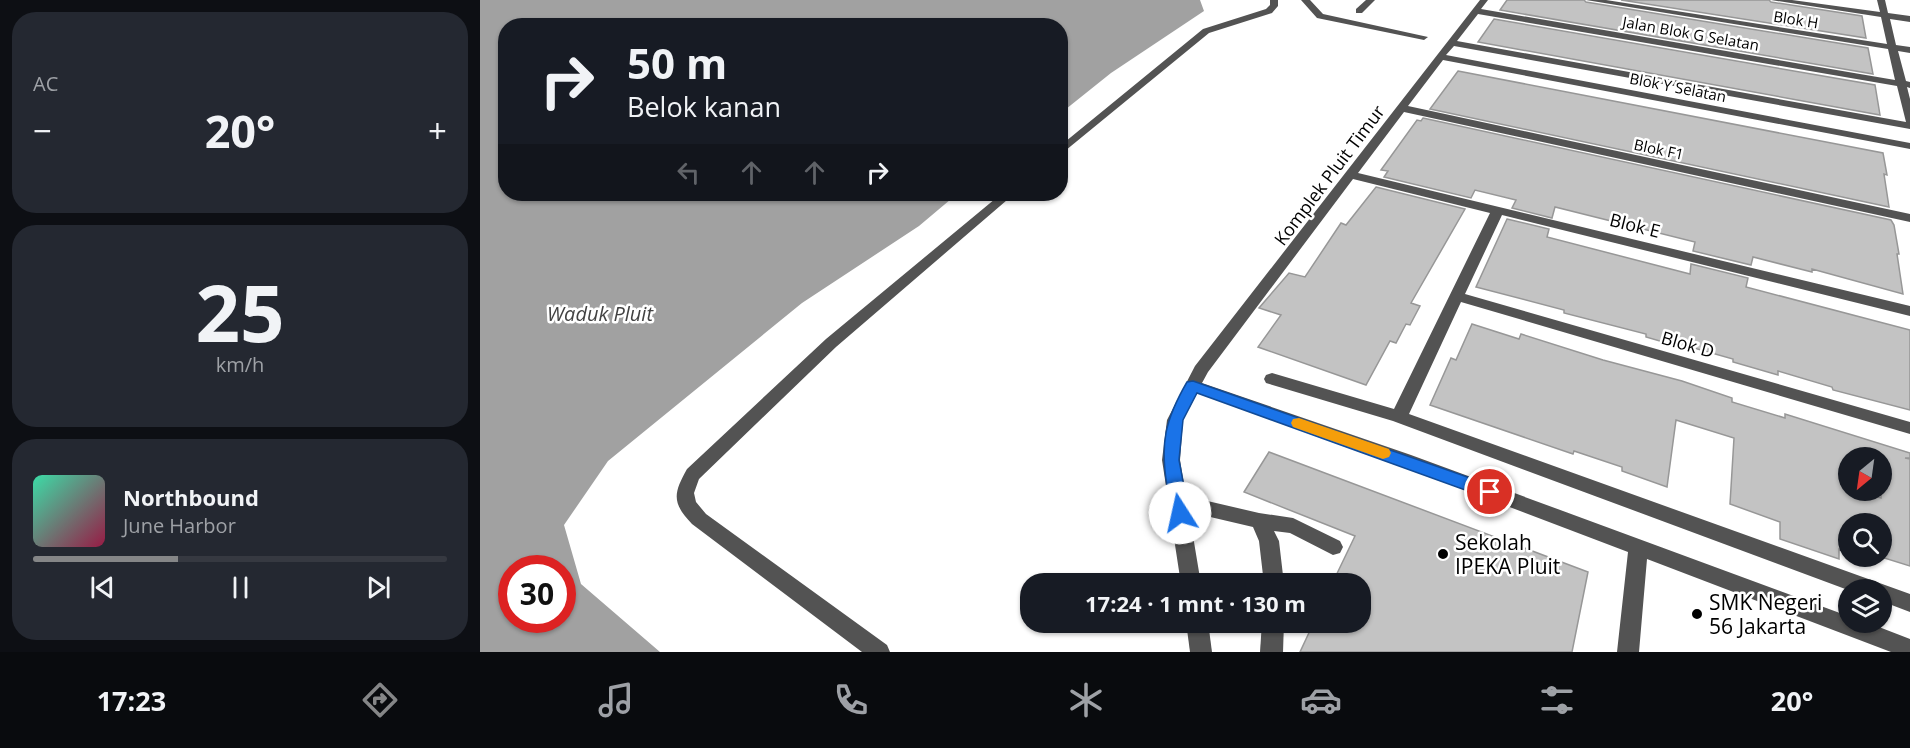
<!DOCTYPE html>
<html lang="id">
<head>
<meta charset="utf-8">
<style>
  :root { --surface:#171b24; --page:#242831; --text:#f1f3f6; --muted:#9ea1a6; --line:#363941; --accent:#858687 }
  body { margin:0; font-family:"Open Sans",sans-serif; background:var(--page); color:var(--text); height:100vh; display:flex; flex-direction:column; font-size:22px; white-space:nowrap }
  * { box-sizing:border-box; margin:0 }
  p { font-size:20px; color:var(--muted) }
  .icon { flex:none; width:33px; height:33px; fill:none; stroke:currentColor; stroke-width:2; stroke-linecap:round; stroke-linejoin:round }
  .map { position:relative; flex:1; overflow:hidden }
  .details { display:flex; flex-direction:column; gap:12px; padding:12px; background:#0d0f14; width:480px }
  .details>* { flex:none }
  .banner { position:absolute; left:18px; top:18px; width:570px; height:183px; border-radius:24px; box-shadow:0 2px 4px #0004; background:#171b24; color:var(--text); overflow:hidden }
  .needle { width:39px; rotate:209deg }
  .controls { position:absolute; left:1358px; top:447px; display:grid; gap:12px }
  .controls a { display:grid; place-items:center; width:54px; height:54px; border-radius:50%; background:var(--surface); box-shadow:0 2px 4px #0004; font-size:30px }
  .speed { position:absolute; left:18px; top:555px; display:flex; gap:12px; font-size:30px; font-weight:700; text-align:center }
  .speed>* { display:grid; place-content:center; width:78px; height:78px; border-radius:50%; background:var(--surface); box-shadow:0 2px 4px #0004; line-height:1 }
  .speed .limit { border:9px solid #d22; background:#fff; color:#111 }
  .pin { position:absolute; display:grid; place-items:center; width:51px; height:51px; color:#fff; margin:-26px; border:3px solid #fff; border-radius:50%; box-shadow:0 2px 6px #0007 }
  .me { position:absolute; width:66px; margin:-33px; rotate:350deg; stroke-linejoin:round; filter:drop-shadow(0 0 4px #0008) }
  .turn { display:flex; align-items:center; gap:21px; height:126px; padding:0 30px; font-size:27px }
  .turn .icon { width:78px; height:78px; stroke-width:2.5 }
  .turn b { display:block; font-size:42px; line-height:51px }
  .lanes { display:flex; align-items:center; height:57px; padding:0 30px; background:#0003; justify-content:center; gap:30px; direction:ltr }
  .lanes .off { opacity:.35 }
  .big { font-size:45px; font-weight:700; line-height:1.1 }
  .details .tile { flex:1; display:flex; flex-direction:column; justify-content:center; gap:9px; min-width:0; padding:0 21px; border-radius:24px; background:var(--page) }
  .details .dial { align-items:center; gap:0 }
  .dial b { font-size:78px; line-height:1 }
  .song { display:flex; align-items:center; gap:18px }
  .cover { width:72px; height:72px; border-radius:9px; background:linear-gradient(135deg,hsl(160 70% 55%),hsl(340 70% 35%)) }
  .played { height:6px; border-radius:3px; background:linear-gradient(90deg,var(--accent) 35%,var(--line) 35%) }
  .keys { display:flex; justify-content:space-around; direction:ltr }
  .heat { display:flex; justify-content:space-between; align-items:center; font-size:33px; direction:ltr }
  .trip { position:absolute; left:540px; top:573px; width:351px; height:60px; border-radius:24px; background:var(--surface); box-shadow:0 2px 4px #0004; font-weight:700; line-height:60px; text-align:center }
  .menu { display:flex; height:96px; justify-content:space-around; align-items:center; background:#090b0e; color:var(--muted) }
  .menu .icon { width:42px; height:42px }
  .menu .on { color:var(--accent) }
  .menu b { font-size:27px; color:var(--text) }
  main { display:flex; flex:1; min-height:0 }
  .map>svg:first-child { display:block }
  .water { fill:#a1a1a1; fill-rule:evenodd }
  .building { fill:#c3c3c3; stroke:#979797; stroke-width:1.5; fill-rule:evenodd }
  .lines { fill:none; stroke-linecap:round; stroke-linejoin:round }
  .minor { fill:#535353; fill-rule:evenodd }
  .route { fill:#1a73e8; stroke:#114b97; stroke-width:1.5 }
  .slow { fill:#f59e0b }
  .poi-dot { fill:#000; stroke:#fff; stroke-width:2 }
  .labels { text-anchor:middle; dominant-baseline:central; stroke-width:5; stroke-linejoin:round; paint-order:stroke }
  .far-street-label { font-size:15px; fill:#000; stroke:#fff }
  .street-label { font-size:18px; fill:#000; stroke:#fff }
  .water-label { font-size:20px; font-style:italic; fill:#424242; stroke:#fff }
  .near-poi-label { font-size:21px; fill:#000; stroke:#fff; text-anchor:start }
</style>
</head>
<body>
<main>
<section class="details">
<div class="tile"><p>AC</p>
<div class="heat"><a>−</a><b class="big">20°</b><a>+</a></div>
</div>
<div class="tile dial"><b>25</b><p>km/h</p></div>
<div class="tile">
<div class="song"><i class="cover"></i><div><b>Northbound</b><p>June Harbor</p></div></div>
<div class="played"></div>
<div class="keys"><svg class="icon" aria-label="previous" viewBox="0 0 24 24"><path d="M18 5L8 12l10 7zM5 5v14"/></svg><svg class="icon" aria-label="pause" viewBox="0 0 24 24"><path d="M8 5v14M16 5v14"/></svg><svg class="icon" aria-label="next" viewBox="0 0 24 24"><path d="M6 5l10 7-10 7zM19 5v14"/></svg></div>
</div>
</section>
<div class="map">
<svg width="1430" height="652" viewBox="0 0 1430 652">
  <rect width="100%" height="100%" fill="#fff"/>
  <path class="water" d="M0 0H720L724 11 631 73 581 113 580 26H26V194H477L439 226 322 303 128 461 84 525 101 584 180 652H0ZM32 568H82V620H32Z"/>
  <g class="building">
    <path d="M1027 0H1104L1106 2 1388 48 1393 74 1020 10Z"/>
    <path d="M1141 0H1289L1291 2 1382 16 1386 38Z"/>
    <path d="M1014 19 1395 85 1400 115 998 42Z"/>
    <path d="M978 71 1403 153 1407 175 1404 174 1409 207 950 109Z"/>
    <path d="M943 118 1411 220 1414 225 1419 254H1417L1423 294 1332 269V272L1273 257 1271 265 1213 251 1215 242 1075 207 1072 218 1032 208 1036 200 995 190 991 198 904 177 908 171 901 170 937 120 941 121Z"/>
    <path d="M896 187 985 209 931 303 940 306 930 325 926 324 916 343 910 341 886 385 778 347 801 315 779 308 809 273 825 277 861 223 866 225Z"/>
    <path d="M1027 219 1069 229 1067 237 1210 274 1211 264 1268 278 1266 287 1430 330V410L1353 390 1352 387 1298 371V375L1253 362V359L1207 346V349L1166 337V334L1084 313V310L996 287Z"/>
    <path d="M992 324 1039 339 1041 334 1123 360 1202 381 1252 398V402L1305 418V414L1430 453V458H1425L1430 459V566L1401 557V524H1368V552L1359 549V559L1300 539V522L1250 504 1254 438 1196 420 1187 487 1142 471V467L1094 451 1093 454 950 405 971 358 976 360ZM1368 458H1401V498L1377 490H1368Z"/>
    <path d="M789 452 1108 572 1092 652H820L834 622H880V584H852L875 536 764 492Z"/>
  </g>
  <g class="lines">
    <g class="minor">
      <path d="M790 0H798V6L792 13 729 33 580 155V146L723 29 786 9 790 5Z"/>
      <path d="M821 0H830L843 14 948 37 944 40 837 18Z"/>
      <path d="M886 0H895L882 13H876V9Z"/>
      <path d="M1000 0H1008L1001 9 1415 80 1408 49 1106 0H1126L1407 44 1401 17 1291 0H1312L1400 12 1397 0H1405L1408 13 1430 16V22L1410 19 1416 45 1430 47V53L1418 51 1426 81 1430 82V88L1427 87 1430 99V129L974 46 966 55 1430 143V149L963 60 928 106 1430 214V222L924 112 878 173 1430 306V316L1022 215 985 294 1430 422V434L981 302 929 414 1430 594V612L1401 601V590H1368L913 421 786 383 784 379 786 375 792 373 914 409 1010 213 873 179 728 372 722 383 931 455 1368 616V622H1386L1430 639V652H1411L1167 559 1159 652H1137L1148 552 919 465 717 393 703 420 700 460 706 496 779 513 813 518 860 541 863 547 860 553 853 555 810 533 794 531 799 541 804 584H784L779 541 773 527 709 512 721 584H701L682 460 687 420 715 366ZM998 14 1417 86 1426 122 977 41Z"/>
      <path d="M521 194H534L356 347 219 479 214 493 216 502 226 514 407 645 410 652H382L212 524C192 503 193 494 207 469L346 339Z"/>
      <path d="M706 622H728L732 652H710Z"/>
      <path d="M782 622H804L803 652H780Z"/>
    </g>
  </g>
  <path class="route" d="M713 381 1016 487 1018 492 1016 497 1010 499 717 393 703 420 699 460 709 513 707 518 700 520 694 518C690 508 689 496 687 486 680 443 685 420 707 382Z"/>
  <path class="slow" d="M819 418 909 449 911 453 909 457 903 459 813 427 811 423 813 419Z"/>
  <g class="poi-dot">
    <circle cx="963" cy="554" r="6"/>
    <circle cx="1217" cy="614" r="6"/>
  </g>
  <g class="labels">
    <g class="far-street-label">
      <text transform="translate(1316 19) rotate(9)">Blok H</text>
      <text transform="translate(1211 33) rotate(10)">Jalan Blok G Selatan</text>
      <text transform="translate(1198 87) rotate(11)">Blok Y Selatan</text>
      <text transform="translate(1179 149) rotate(12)">Blok F1</text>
    </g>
    <g class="street-label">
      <text transform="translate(849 175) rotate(-53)">Komplek Pluit Timur</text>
      <text transform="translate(1155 225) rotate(14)">Blok E</text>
      <text transform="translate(1208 344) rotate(16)">Blok D</text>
    </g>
    <g class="water-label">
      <text x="120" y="313">Waduk Pluit</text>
    </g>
    <g class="near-poi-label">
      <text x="975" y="542">Sekolah<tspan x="975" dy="24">IPEKA Pluit</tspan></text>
      <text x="1229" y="602">SMK Negeri<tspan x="1229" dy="24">56 Jakarta</tspan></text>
    </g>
  </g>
</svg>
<div class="controls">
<a><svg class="needle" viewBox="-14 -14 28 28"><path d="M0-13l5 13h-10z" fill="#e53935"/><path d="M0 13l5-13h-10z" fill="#9ea1a6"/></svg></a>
<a><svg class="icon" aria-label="search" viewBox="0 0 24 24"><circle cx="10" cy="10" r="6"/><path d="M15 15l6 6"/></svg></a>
<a><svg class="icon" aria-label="layers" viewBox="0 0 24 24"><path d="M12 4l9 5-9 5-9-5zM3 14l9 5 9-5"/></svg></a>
</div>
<div class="speed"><div class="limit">30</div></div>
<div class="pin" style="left:1010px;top:492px;background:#d93025"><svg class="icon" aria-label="arrive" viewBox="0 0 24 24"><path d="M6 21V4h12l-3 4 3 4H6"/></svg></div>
<svg class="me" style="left:700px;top:513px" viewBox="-20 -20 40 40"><circle r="19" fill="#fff"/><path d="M0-13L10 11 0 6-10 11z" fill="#1a73e8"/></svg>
<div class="trip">17:24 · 1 mnt · 130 m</div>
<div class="banner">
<div class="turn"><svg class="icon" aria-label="right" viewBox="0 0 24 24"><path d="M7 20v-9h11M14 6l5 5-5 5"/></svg><div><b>50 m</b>Belok kanan</div></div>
<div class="lanes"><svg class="icon off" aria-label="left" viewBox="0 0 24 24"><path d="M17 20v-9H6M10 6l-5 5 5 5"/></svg><svg class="icon off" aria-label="ahead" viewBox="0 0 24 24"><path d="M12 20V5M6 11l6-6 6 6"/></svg><svg class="icon off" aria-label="ahead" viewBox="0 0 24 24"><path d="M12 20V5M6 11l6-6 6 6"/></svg><svg class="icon" aria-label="right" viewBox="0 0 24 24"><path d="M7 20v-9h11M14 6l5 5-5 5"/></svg></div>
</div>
</div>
</main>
<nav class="menu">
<b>17:23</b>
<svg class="icon on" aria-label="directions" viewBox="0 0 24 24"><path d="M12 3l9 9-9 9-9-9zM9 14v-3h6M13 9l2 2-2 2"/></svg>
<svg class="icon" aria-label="music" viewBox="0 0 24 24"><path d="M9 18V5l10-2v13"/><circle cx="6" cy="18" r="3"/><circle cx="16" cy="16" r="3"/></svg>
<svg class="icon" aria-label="phone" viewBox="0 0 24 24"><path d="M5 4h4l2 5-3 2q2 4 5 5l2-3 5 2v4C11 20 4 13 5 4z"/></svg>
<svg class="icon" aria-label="climate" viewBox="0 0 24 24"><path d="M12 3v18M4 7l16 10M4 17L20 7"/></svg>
<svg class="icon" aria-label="car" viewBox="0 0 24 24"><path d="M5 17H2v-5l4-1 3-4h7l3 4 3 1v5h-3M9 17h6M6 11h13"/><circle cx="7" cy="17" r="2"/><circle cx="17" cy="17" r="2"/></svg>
<svg class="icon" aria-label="filters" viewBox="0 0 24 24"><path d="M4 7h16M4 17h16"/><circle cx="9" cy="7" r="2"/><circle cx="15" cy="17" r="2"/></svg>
<b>20°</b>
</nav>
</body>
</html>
